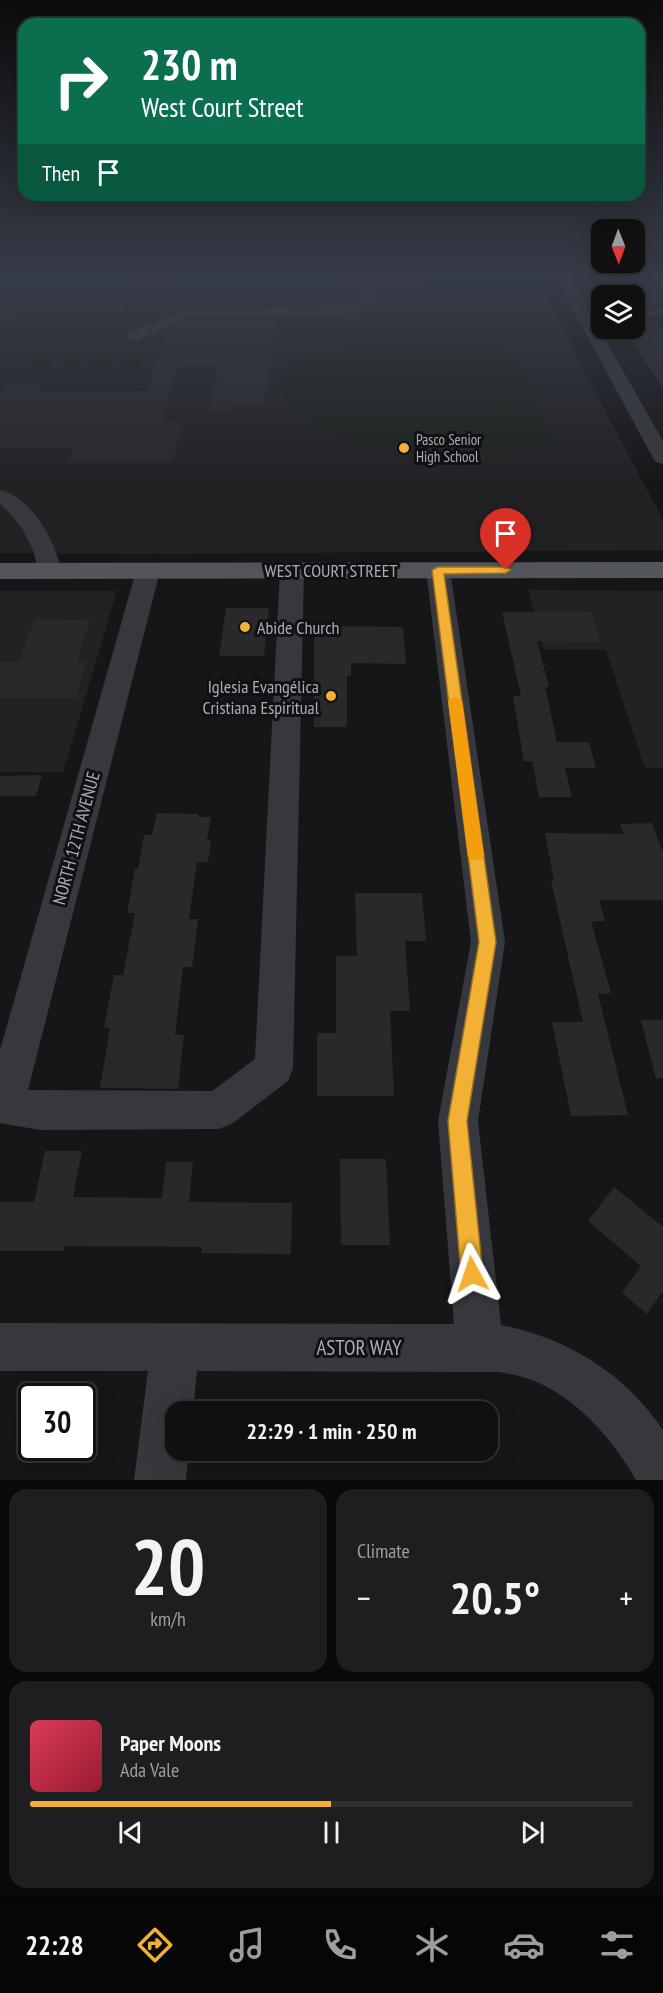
<!DOCTYPE html>
<html lang="en">
<head>
<meta charset="utf-8">
<style>
  :root { --surface:#101012; --page:#1e1e20; --text:#f1f3f6; --muted:#9c9d9f; --line:#303032; --accent:#f2b134 }
  body { margin:0; font-family:"PT Sans Narrow",sans-serif; background:var(--page); color:var(--text); height:100vh; display:flex; flex-direction:column; font-size:22px; white-space:nowrap }
  * { box-sizing:border-box; margin:0 }
  p { font-size:20px; color:var(--muted) }
  .icon { flex:none; width:33px; height:33px; fill:none; stroke:currentColor; stroke-width:2; stroke-linecap:round; stroke-linejoin:round }
  .map { position:relative; height:1480px; overflow:hidden }
  .details { display:flex; flex-direction:column; gap:9px; padding:9px; background:#09090a; flex:1 }
  .details>* { flex:none }
  .top-card { position:absolute; left:18px; top:18px; width:627px; height:183px; border-radius:18px; box-shadow:0 6px 24px #0002,0 0 0 2px var(--line); background:#0b6e4f; color:#fff; overflow:hidden }
  .needle { width:39px; rotate:179deg }
  .buttons { position:absolute; left:591px; top:219px; display:grid; gap:12px }
  .buttons a { display:grid; place-items:center; width:54px; height:54px; border-radius:12px; background:var(--surface); box-shadow:0 6px 24px #0002,0 0 0 2px var(--line); font-size:30px }
  .speed { position:absolute; left:18px; top:1383px; display:flex; gap:12px; font-size:30px; font-weight:700; text-align:center }
  .speed>* { display:grid; place-content:center; width:78px; height:78px; border-radius:50%; background:var(--surface); box-shadow:0 6px 24px #0002,0 0 0 2px var(--line); line-height:1 }
  .speed .limit { border:3px solid #111; border-radius:9px; background:#fff; color:#111 }
  .pin { position:absolute; display:grid; place-items:center; width:51px; height:51px; color:#fff; margin:-62px -26px; border-radius:50% 50% 50% 0; rotate:-45deg; box-shadow:0 0 6px #0007 }
  .pin .icon { rotate:45deg }
  .me { position:absolute; width:66px; margin:-33px; rotate:355deg; stroke-linejoin:round; filter:drop-shadow(0 0 4px #0008) }
  .turn { display:flex; align-items:center; gap:21px; height:126px; padding:0 24px; font-size:27px }
  .turn .icon { width:78px; height:78px; stroke-width:2.5 }
  .turn b { display:block; font-size:42px; line-height:51px }
  .then { display:flex; align-items:center; height:57px; padding:0 24px; background:#0003; gap:12px; font-size:22px }
  .big { font-size:45px; font-weight:800; line-height:1.1 }
  .details .card { flex:1; display:flex; flex-direction:column; justify-content:center; gap:9px; min-width:0; padding:0 21px; border-radius:18px; background:var(--page) }
  .details .dial { align-items:center; gap:0 }
  .dial b { font-size:78px; line-height:1 }
  .song { display:flex; align-items:center; gap:18px }
  .cover { width:72px; height:72px; border-radius:9px; background:linear-gradient(135deg,hsl(350 70% 55%),hsl(350 70% 35%)) }
  .played { height:6px; border-radius:3px; background:linear-gradient(90deg,var(--accent) 50%,var(--line) 50%) }
  .keys { display:flex; justify-content:space-around; direction:ltr }
  .heat { display:flex; justify-content:space-between; align-items:center; font-size:33px; direction:ltr }
  .details .tiles { flex:1; display:grid; gap:9px; grid-template-columns:1fr 1fr }
  .card:last-child { grid-column:span 2 }
  .trip { position:absolute; left:165px; top:1401px; width:333px; height:60px; border-radius:18px; background:var(--surface); box-shadow:0 6px 24px #0002,0 0 0 2px var(--line); font-weight:800; line-height:60px; text-align:center }
  .dock { display:flex; height:96px; justify-content:space-around; align-items:center; background:#060607; color:var(--muted) }
  .dock .icon { width:42px; height:42px }
  .dock .selected { color:var(--accent) }
  .dock b { font-size:27px; color:var(--text) }
  .map>svg:first-child { display:block }
  .built { fill:#222225 }
  .green { fill:#1c231d }
  .building { fill:#29292c }
  .lines { fill:none; stroke-linecap:round; stroke-linejoin:round }
  .minor { fill:#37383d; fill-rule:evenodd }
  .major { fill:#53555c; fill-rule:evenodd }
  .route { fill:#f2b134; stroke:#9d7322; stroke-width:1.5 }
  .slow { fill:#f59e0b }
  .poi-dot { fill:#f2b134; stroke:#111113; stroke-width:2 }
  .labels { text-anchor:middle; dominant-baseline:central; stroke-width:6; stroke-linejoin:round; paint-order:stroke }
  .far-poi-label { font-size:15px; fill:#a8adb8; stroke:#111113; text-anchor:start }
  .street-label { font-size:18px; fill:#a8adb8; stroke:#111113 }
  .poi-label { font-size:18px; fill:#a8adb8; stroke:#111113; text-anchor:start }
  .near-street-label { font-size:21px; fill:#a8adb8; stroke:#111113 }
</style>
</head>
<body>
<div class="map">
<svg width="663" height="1480" viewBox="0 0 663 1480">
  <rect width="100%" height="100%" fill="#161618"/>
  <g class="built">
    <path d="M0 278H535L663 520V550L158 554 0 553Z"/>
    <path d="M577 278H663V309H635L634 296H602L601 309H596Z"/>
    <path d="M528 590 663 591V768H645L606 650H544Z"/>
    <path d="M0 591H117L63 772H0Z"/>
  </g>
  <g class="green">
    <path d="M415 278H538L550 302C511 303 445 306 415 278Z"/>
    <path d="M501 346 516 351 554 442C530 447 506 453 481 454 426 458 333 448 293 407 286 401 283 392 280 383L288 361 308 348Z"/>
    <path d="M35 351H57L48 369 25 370Z"/>
    <path d="M66 351H88L79 370H57Z"/>
    <path d="M94 351H115L108 369H85Z"/>
    <path d="M123 351H145L139 370H116Z"/>
  </g>
  <g class="building">
    <path d="M0 278H138L121 314H20L19 316H0Z"/>
    <path d="M173 278H337V303L188 307 172 313 173 311H161Z"/>
    <path d="M622 278H663V304H641Z"/>
    <path d="M276 317 264 406H231L230 411H209L219 366H177L163 422H183L172 463H67L73 448 0 449V394L6 382H42L37 392 147 391 166 330 190 319Z"/>
    <path d="M634 322H658L663 331V388L623 328H634Z"/>
    <path d="M226 608H269L264 656H219Z"/>
    <path d="M502 612H591L601 642 537 641 549 687H545L557 742H589L596 768H565L572 797H539L532 761H524L513 696H521Z"/>
    <path d="M35 619 90 620 77 662H86L76 698H0V662H18Z"/>
    <path d="M314 626 403 627 406 664 351 663V676H347V727H314Z"/>
    <path d="M42 775 36 796H0V776Z"/>
    <path d="M157 813 198 814V817H211L207 840H211L208 862H197L189 919H198L192 967H183L175 1035H184L178 1089 100 1088 110 1027 104 1028 114 975H123L135 913H127L135 869H138L144 835H152Z"/>
    <path d="M652 823 663 853V900H599L605 921H591L611 993 598 994 628 1115 571 1116 552 1022H583L551 881 554 880 545 833 624 834 620 824Z"/>
    <path d="M355 893H422L426 941H405L410 1011H390L394 1096H317V1033H336V956H357Z"/>
    <path d="M641 1020H663V1078L656 1079Z"/>
    <path d="M45 1151H82L73 1197 162 1198 166 1162H193L189 1202 292 1203 291 1254 201 1253 202 1247 64 1246V1251H0V1202H34Z"/>
    <path d="M340 1159H386L390 1245H341Z"/>
    <path d="M614 1187 663 1227V1291L647 1314 622 1293 641 1266 588 1221Z"/>
  </g>
  <g class="lines">
    <g class="minor">
      <path d="M359 278H373L377 302 359 313 190 317 140 339 134 341 126 336 128 333 188 309 354 305 362 300Z"/>
      <path d="M556 278H570L663 441V464L656 462 653 458Z"/>
      <rect x="634" y="309" width="29" height="8"/>
      <path d="M0 490C33 498 54 540 62 571L58 576 50 578 42 576C37 569 36 561 34 553 27 534 16 517 0 504Z"/>
      <path d="M292 563 300 565 304 570 293 1068 288 1081 233 1123 219 1129 40 1130 0 1123V1050L136 571 140 566 148 564 156 566 160 571 28 1090 212 1091 255 1059 280 570 284 565Z"/>
      <path d="M438 563 446 565 450 570 505 942 478 1121 501 1325C567 1338 625 1373 663 1430V1480H636C613 1439 573 1393 526 1378 517 1375 508 1374 499 1372L197 1371 193 1412H176V1450H189L186 1480H134L148 1371H0V1323L454 1324 438 1121 471 942 426 570 430 565Z"/>
    </g>
    <path class="major" d="M663 562V578L0 579V563Z"/>
  </g>
  <linearGradient id="sky" x2="0" y2="1"><stop stop-color="#0c0c0d"/><stop offset="0.57" stop-color="#363c48"/><stop offset="1" stop-color="#363c48" stop-opacity="0"/></linearGradient>
  <rect width="663" height="485" fill="url(#sky)"/>
  <path class="route" d="M438 567H506L511 570 506 573 444 574 496 942 467 1121 483 1274 480 1282 472 1285 464 1282 461 1274 448 1121 479 942 432 570Z"/>
  <path class="slow" d="M455 697 462 701 484 856 481 860H470L468 856 448 701Z"/>
  <g class="poi-dot">
    <circle cx="404" cy="448" r="6"/>
    <circle cx="245" cy="627" r="6"/>
    <circle cx="331" cy="696" r="6"/>
  </g>
  <g class="labels">
    <g class="far-poi-label">
      <text x="416" y="439">Pasco Senior<tspan x="416" dy="17">High School</tspan></text>
    </g>
    <g class="street-label">
      <text x="331" y="570">WEST COURT STREET</text>
      <text transform="translate(76 838) rotate(-75)">NORTH 12TH AVENUE</text>
    </g>
    <g class="poi-label">
      <text x="257" y="627">Abide Church</text>
      <text x="319" y="686" text-anchor="end">Iglesia Evangélica<tspan x="319" dy="21">Cristiana Espiritual</tspan></text>
    </g>
    <g class="near-street-label">
      <text x="359" y="1347">ASTOR WAY</text>
    </g>
  </g>
</svg>
<div class="buttons">
<a><svg class="needle" viewBox="-14 -14 28 28"><path d="M0-13l5 13h-10z" fill="#e53935"/><path d="M0 13l5-13h-10z" fill="#9c9d9f"/></svg></a>
<a><svg class="icon" aria-label="layers" viewBox="0 0 24 24"><path d="M12 4l9 5-9 5-9-5zM3 14l9 5 9-5"/></svg></a>
</div>
<div class="speed"><div class="limit">30</div></div>
<div class="pin" style="left:506px;top:570px;background:#d93025"><svg class="icon" aria-label="arrive" viewBox="0 0 24 24"><path d="M6 21V4h12l-3 4 3 4H6"/></svg></div>
<svg class="me" style="left:472px;top:1274px" viewBox="-20 -20 40 40"><path d="M0-17L14 15 0 8-14 15z" fill="#f2b134" stroke="#fff" stroke-width="4"/></svg>
<div class="trip">22:29 · 1 min · 250 m</div>
<div class="top-card">
<div class="turn"><svg class="icon" aria-label="right" viewBox="0 0 24 24"><path d="M7 20v-9h11M14 6l5 5-5 5"/></svg><div><b>230 m</b>West Court Street</div></div>
<div class="then">Then<svg class="icon" aria-label="arrive" viewBox="0 0 24 24"><path d="M6 21V4h12l-3 4 3 4H6"/></svg></div>
</div>
</div>
<section class="details">
<div class="tiles">
<div class="card dial"><b>20</b><p>km/h</p></div>
<div class="card"><p>Climate</p>
<div class="heat"><a>−</a><b class="big">20.5°</b><a>+</a></div>
</div>
<div class="card">
<div class="song"><i class="cover"></i><div><b>Paper Moons</b><p>Ada Vale</p></div></div>
<div class="played"></div>
<div class="keys"><svg class="icon" aria-label="previous" viewBox="0 0 24 24"><path d="M18 5L8 12l10 7zM5 5v14"/></svg><svg class="icon" aria-label="pause" viewBox="0 0 24 24"><path d="M8 5v14M16 5v14"/></svg><svg class="icon" aria-label="next" viewBox="0 0 24 24"><path d="M6 5l10 7-10 7zM19 5v14"/></svg></div>
</div>
</div>
</section>
<nav class="dock">
<b>22:28</b>
<svg class="icon selected" aria-label="directions" viewBox="0 0 24 24"><path d="M12 3l9 9-9 9-9-9zM9 14v-3h6M13 9l2 2-2 2"/></svg>
<svg class="icon" aria-label="music" viewBox="0 0 24 24"><path d="M9 18V5l10-2v13"/><circle cx="6" cy="18" r="3"/><circle cx="16" cy="16" r="3"/></svg>
<svg class="icon" aria-label="phone" viewBox="0 0 24 24"><path d="M5 4h4l2 5-3 2q2 4 5 5l2-3 5 2v4C11 20 4 13 5 4z"/></svg>
<svg class="icon" aria-label="climate" viewBox="0 0 24 24"><path d="M12 3v18M4 7l16 10M4 17L20 7"/></svg>
<svg class="icon" aria-label="car" viewBox="0 0 24 24"><path d="M5 17H2v-5l4-1 3-4h7l3 4 3 1v5h-3M9 17h6M6 11h13"/><circle cx="7" cy="17" r="2"/><circle cx="17" cy="17" r="2"/></svg>
<svg class="icon" aria-label="filters" viewBox="0 0 24 24"><path d="M4 7h16M4 17h16"/><circle cx="9" cy="7" r="2"/><circle cx="15" cy="17" r="2"/></svg>
</nav>
</body>
</html>
